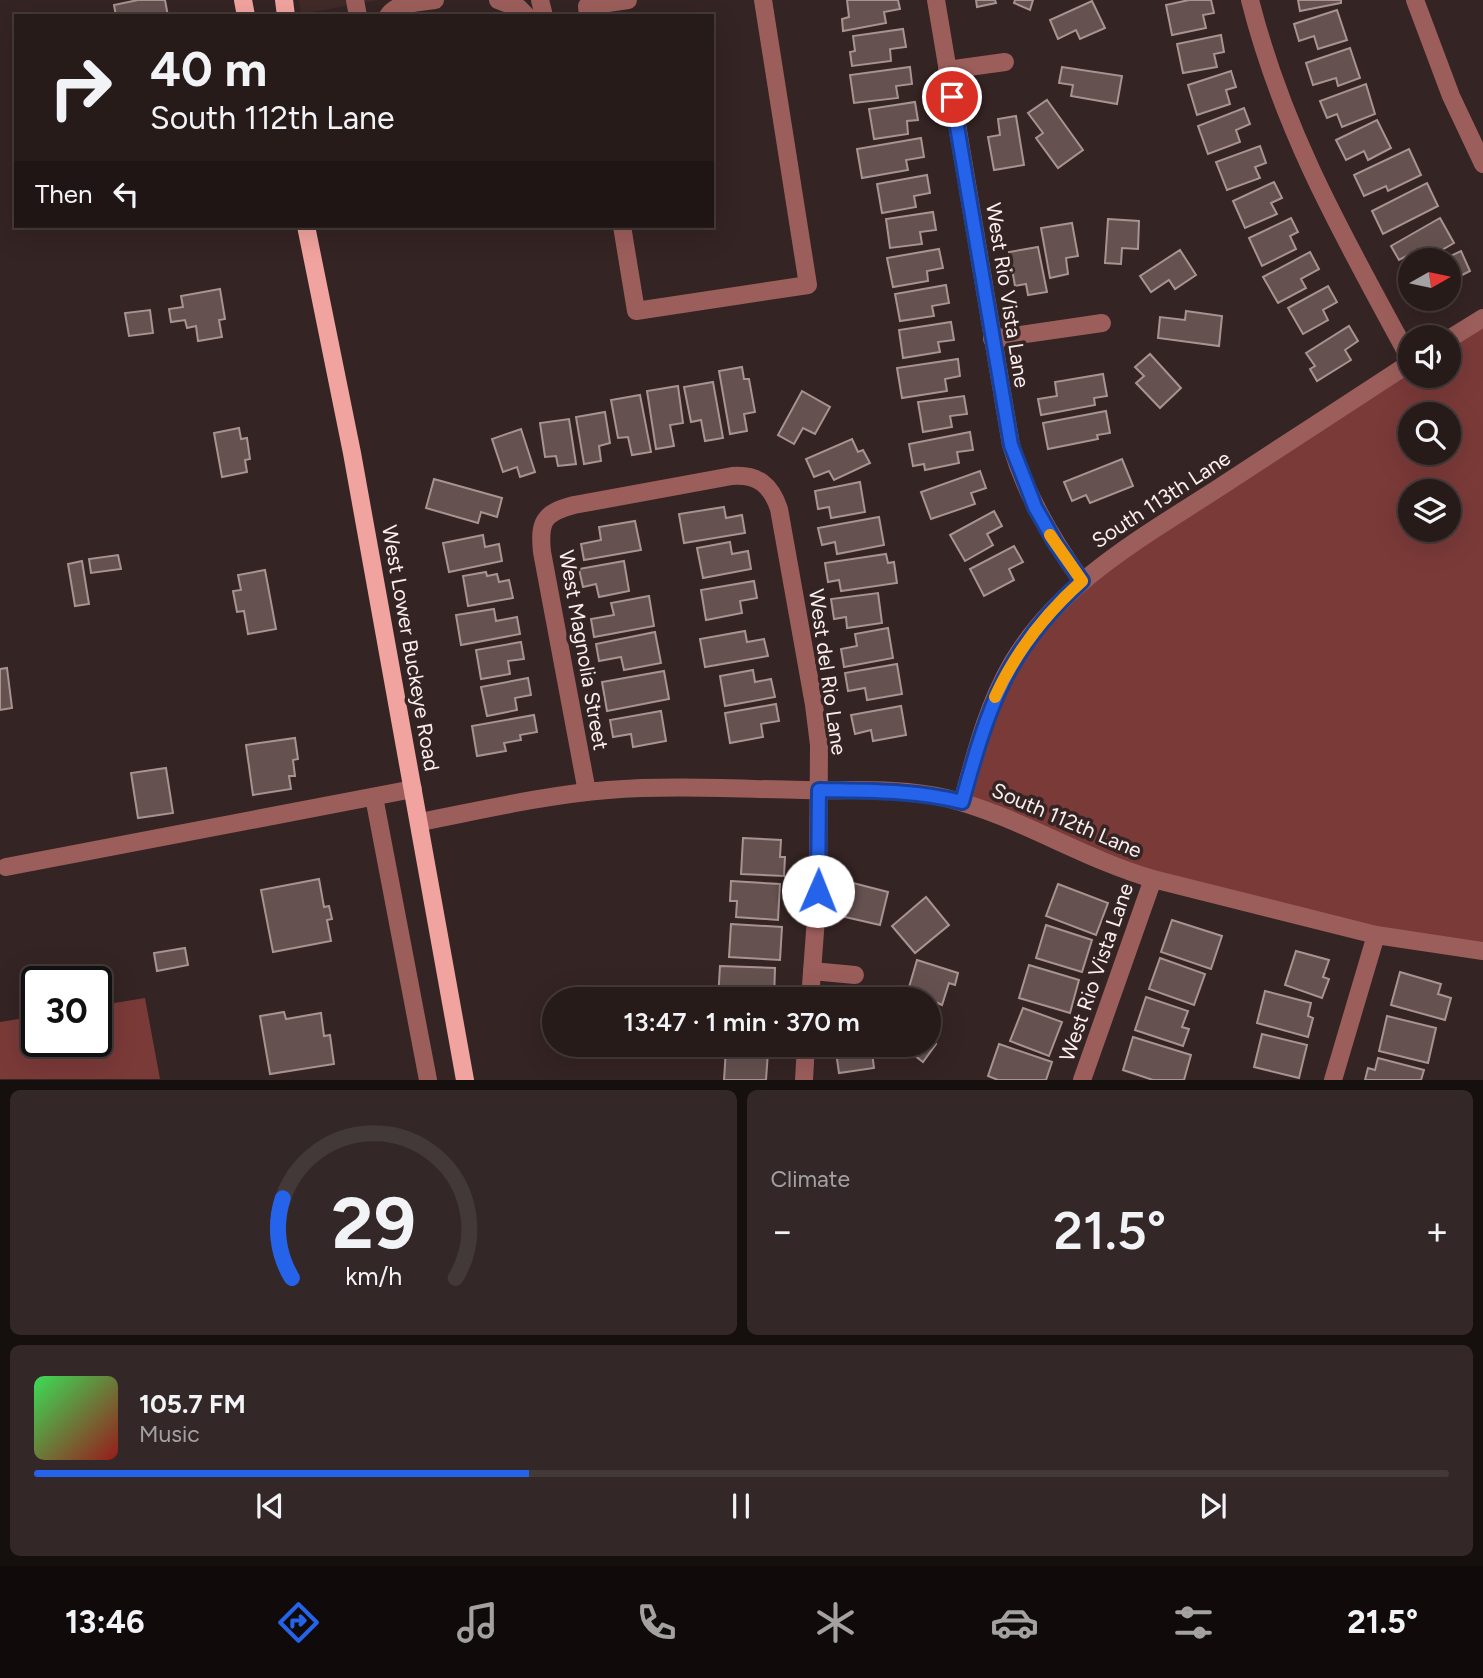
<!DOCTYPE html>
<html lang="en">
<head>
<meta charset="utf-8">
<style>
  :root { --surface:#271b1a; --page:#332827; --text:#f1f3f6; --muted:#a4a1a2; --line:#433939; --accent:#2563eb }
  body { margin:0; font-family:Figtree,sans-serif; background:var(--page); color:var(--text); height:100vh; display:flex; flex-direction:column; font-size:26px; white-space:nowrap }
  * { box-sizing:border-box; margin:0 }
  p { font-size:23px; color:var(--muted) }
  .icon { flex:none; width:38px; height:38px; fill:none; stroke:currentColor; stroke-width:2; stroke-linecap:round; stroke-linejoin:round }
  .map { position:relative; height:1080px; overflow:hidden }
  .side { display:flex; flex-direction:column; gap:10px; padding:10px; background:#150f0e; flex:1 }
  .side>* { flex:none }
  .top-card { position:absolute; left:14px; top:14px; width:700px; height:214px; border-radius:0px; box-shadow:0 7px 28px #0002,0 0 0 2px var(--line); background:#271b1a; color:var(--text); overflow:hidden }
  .needle { width:46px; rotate:81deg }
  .controls { position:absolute; left:1398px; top:248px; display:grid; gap:14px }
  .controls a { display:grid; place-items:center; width:63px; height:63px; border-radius:50%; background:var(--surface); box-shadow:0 7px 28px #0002,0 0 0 2px var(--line); font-size:35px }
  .speed { position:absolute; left:21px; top:966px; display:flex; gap:14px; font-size:35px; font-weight:700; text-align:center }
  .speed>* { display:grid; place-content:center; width:91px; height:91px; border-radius:50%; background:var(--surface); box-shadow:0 7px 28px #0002,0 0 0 2px var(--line); line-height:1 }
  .speed .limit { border:4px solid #111; border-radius:10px; background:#fff; color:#111 }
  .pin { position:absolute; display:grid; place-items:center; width:60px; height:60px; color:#fff; margin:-30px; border:4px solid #fff; border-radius:50%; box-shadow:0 2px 7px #0007 }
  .me { position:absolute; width:77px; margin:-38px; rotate:1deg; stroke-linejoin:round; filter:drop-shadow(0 0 5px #0008) }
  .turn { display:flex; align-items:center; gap:24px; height:147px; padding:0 21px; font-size:32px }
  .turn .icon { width:91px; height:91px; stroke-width:2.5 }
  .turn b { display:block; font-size:49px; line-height:60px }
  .then { display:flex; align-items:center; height:66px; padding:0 21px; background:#0003; gap:14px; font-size:26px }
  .big { font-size:52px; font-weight:600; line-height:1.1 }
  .side .tile { flex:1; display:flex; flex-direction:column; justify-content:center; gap:10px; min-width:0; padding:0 24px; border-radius:10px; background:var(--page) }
  .side .dial { align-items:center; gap:0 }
  .dial svg { height:182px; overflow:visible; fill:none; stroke:var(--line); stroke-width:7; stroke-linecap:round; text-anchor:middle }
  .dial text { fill:var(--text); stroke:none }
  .song { display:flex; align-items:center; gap:21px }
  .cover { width:84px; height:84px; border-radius:10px; background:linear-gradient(135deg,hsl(130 70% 55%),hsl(0 70% 35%)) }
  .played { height:7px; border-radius:4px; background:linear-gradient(90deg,var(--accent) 35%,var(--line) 35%) }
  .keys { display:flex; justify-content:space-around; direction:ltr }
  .heat { display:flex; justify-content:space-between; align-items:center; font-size:38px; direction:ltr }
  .side .tiles { flex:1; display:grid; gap:10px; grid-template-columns:1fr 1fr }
  .tile:last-child { grid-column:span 2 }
  .trip { position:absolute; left:542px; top:987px; width:399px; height:70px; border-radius:35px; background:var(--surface); box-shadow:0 7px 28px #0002,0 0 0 2px var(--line); font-weight:600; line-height:70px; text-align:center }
  .tabs { display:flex; height:112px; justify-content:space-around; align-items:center; background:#100b0a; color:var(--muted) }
  .tabs .icon { width:49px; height:49px }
  .tabs .selected { color:var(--accent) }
  .tabs b { font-size:32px; color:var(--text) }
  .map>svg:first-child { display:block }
  .built { fill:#412a28 }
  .green { fill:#7a3a38; fill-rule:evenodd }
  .building { fill:#645150; stroke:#a89391; stroke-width:2 }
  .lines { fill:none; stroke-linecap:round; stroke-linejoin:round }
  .minor { stroke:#9c5e5b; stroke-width:18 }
  .major { stroke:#f1a39f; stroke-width:18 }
  .route-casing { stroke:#184099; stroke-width:18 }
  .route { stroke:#2563eb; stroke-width:12 }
  .slow { stroke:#f59e0b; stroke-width:12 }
  .labels { text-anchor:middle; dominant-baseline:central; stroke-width:7; stroke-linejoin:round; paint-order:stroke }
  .street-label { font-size:21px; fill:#faefee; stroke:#342423 }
</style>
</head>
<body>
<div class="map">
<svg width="1483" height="1080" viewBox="0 0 1483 1080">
  <rect width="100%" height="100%" fill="#342423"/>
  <path class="built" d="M299 0H380L301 14Z"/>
  <g class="green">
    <path d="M1483 318V951L1153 879 962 802 984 727 1054 608 1410 363V376H1449V339ZM1410 415H1449V453H1410ZM1410 492H1449V530H1410Z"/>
    <path d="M145 998 160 1079H0V1022L37 1016V1041H96V1006Z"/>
  </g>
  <g class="building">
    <path d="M138 0H165L168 16H116L114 5Z"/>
    <path d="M847 0H898L900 9 884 12 886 23 843 31 842 19 849 17Z"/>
    <path d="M976 0H995L996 3 977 7Z"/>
    <path d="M1015 0H1033L1030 10 1014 3Z"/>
    <path d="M1189 0H1211L1214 13 1203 15 1206 28 1172 35 1166 5Z"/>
    <path d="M1298 0H1341V3L1300 11Z"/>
    <path d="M1092 1 1105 28 1080 39 1076 30 1058 39 1050 20Z"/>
    <path d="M1337 10 1347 40 1318 49 1314 36 1299 41 1294 24Z"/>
    <path d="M903 29 906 47 890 49 891 61 852 66 850 52 855 51 853 36Z"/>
    <path d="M1221 35 1224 52 1214 54 1217 67 1183 73 1177 44Z"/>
    <path d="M1350 48 1360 78 1338 86 1336 78 1313 85 1306 63Z"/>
    <path d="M910 67 912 84 896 86 898 98 854 103 850 75Z"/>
    <path d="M1062 67 1122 76 1117 104 1071 96 1073 85 1059 83Z"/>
    <path d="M1231 71 1236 87 1226 90 1230 104 1197 115 1188 85Z"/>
    <path d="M1366 84 1375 114 1342 127 1337 114 1327 118 1320 101Z"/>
    <path d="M1047 100 1083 150 1058 168 1036 138 1043 133 1028 113Z"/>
    <path d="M915 102 918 120 907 121 908 134 874 139 869 109Z"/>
    <path d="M1244 108 1250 124 1236 130 1240 142 1208 154 1198 126Z"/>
    <path d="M1016 116 1024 165 994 170 988 137 1000 135 998 119Z"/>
    <path d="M1377 120 1391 148 1368 160 1364 151 1346 160 1336 140Z"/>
    <path d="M921 138 924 157 906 160 908 170 862 178 857 149Z"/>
    <path d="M1260 146 1266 163 1255 167 1260 178 1227 190 1216 162Z"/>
    <path d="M1409 149 1421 175 1388 191 1386 186 1364 196 1354 175Z"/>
    <path d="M927 175 930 193 914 196 916 207 882 213 877 184Z"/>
    <path d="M1274 182 1282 198 1271 203 1277 214 1245 228 1233 201Z"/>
    <path d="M1427 183 1438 206 1383 234 1372 211Z"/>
    <path d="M933 212 936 230 920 232 922 244 890 248 886 219Z"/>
    <path d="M1291 218 1298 232 1290 236 1296 249 1262 266 1249 238Z"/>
    <path d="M1440 218 1454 243 1423 261H1418L1414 252 1399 260 1391 246Z"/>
    <path d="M1108 219 1139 221 1138 249 1122 248 1121 264 1105 263Z"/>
    <path d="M1072 223 1078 256 1066 258 1068 274 1050 278 1041 228Z"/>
    <path d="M1038 247 1047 292 1028 295 1026 284 1015 286 1009 252Z"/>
    <path d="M939 249 943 268 927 271 928 281 893 287 887 258Z"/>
    <path d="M1180 250 1196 275 1175 289 1169 280 1151 292 1140 276Z"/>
    <path d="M1461 251 1470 271 1460 276 1461 280 1449 286V261H1440Z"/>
    <path d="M1310 252 1319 269 1301 279 1306 288 1278 303 1263 277Z"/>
    <path d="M946 285 949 303 932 306 934 316 900 321 895 294Z"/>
    <path d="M1328 286 1337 302 1323 310 1328 320 1303 334 1288 308Z"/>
    <path d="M220 289 225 319 219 320 222 337 198 341 196 326 187 328 185 320 171 322 169 309 183 307 181 296Z"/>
    <path d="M150 310 153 333 129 336 125 313Z"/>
    <path d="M1186 311 1222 316 1219 346 1158 338 1160 317 1185 320Z"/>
    <path d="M951 322 954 340 938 342 940 352 903 358 899 330Z"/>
    <path d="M1349 326 1358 341 1345 350 1351 360 1317 381 1310 369 1315 366 1306 353Z"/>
    <path d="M1150 354 1181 388 1160 408 1136 383 1144 376 1135 367Z"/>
    <path d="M958 359 960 376 945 379 947 391 902 398 897 368Z"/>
    <path d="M742 367 744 379H749L755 412 744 414 747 431 730 434 719 371Z"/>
    <path d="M1103 374 1107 396 1094 398 1095 405 1041 415 1038 399 1057 396 1055 382Z"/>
    <path d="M713 382 723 438 705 441 701 420 691 422 684 387Z"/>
    <path d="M678 386 683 423 670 425 674 446 656 449 647 391Z"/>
    <path d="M802 391 830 407 815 434 803 428 794 444 778 435Z"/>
    <path d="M640 395 651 452 632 455 628 437 618 438 611 400Z"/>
    <path d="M964 396 967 414 950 416 952 427 923 432 918 402Z"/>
    <path d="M1106 411 1110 433 1097 435 1098 439 1048 449 1043 423Z"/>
    <path d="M605 412 610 443 599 446 601 461 584 464 576 417Z"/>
    <path d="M569 419 576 464 558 466 556 456 545 457 540 423Z"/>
    <path d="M239 428 241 439 247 438 250 459 245 460 247 472 222 477 214 433Z"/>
    <path d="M521 429 535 472 520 477 517 467 503 472 492 439Z"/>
    <path d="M970 432 973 450 957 452 959 463 925 470 924 464 913 466 909 444Z"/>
    <path d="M852 439 858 452 863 450 870 463 834 480 829 471 814 477 806 459Z"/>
    <path d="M1122 459 1133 486 1090 503 1086 495 1072 501 1064 482Z"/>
    <path d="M980 471 986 488 971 493 975 504 931 519 921 492Z"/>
    <path d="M434 479 502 498 497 517 481 512 478 523 426 508Z"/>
    <path d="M860 482 865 512 831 518 829 507 818 509 815 491Z"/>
    <path d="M724 507 726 518 742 515 745 533 684 543 679 514Z"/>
    <path d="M994 511 1002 526 987 534 993 545 965 561 950 535Z"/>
    <path d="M879 517 884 545 837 554 835 542 822 545 818 528Z"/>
    <path d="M635 521 641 550 584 560 581 544 601 540 599 527Z"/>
    <path d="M483 535 485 547 499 544 502 561 449 572 443 543Z"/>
    <path d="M730 542 732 554 748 551 751 569 703 578 697 548Z"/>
    <path d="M1014 546 1023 562 1009 569 1014 580 984 596 970 569Z"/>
    <path d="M886 554 888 563 894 562 897 583 841 591 839 580 828 582 825 563Z"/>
    <path d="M118 555 121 569 91 573 89 559Z"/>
    <path d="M82 561 89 604 75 606 68 564Z"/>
    <path d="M624 561 629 591 599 597 596 584 583 587 579 569Z"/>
    <path d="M265 570 276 629 248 634 244 611 237 612 233 591 241 590 238 575Z"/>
    <path d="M486 572 487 576 497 574 499 582 509 580 513 598 468 606 463 576Z"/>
    <path d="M754 581 757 598 740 601 742 613 706 620 701 590Z"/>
    <path d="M878 593 882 623 847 628 846 617 834 619 831 599Z"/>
    <path d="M649 596 654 626 594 637 591 619 614 615 611 603Z"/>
    <path d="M494 609 496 621 517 617 520 634 461 645 456 615Z"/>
    <path d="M888 628 893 658 844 667 841 649 857 646 855 634Z"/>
    <path d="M745 631 747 642 764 639 768 656 705 667 700 639Z"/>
    <path d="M655 632 661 663 624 670 621 657 599 661 596 644Z"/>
    <path d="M521 642 524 659 508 661 510 674 481 679 476 650Z"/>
    <path d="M897 664 902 694 867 700 865 688 848 691 845 673Z"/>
    <path d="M7 668 12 708 0 710V669Z"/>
    <path d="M753 670 755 682 771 679 775 697 725 706 720 676Z"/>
    <path d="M664 671 669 699 607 711 602 682Z"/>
    <path d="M528 678 531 695 515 698 517 710 487 716 481 687Z"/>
    <path d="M776 704 779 721 761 724 763 737 730 743 725 713Z"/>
    <path d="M901 706 906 735 873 741 871 730 855 734 851 715Z"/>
    <path d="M661 711 666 741 633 747 631 734 613 737 610 720Z"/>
    <path d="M534 715 537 732 520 735 521 740 504 743 506 751 477 756 472 726Z"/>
    <path d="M295 738 298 759 293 760 295 776H289L291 789 253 795 246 745Z"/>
    <path d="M166 768 173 813 138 818 131 773Z"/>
    <path d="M743 838 781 840 780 857H785L784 876 741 874Z"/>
    <path d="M319 879 324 907 329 906 332 919 327 920 331 941 273 952 261 890Z"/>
    <path d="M731 881 780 884 778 920 736 917 737 901H730Z"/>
    <path d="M853 883 888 892 880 925 845 917Z"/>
    <path d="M1058 884 1108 903 1096 935 1046 916Z"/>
    <path d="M926 897 949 925 915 953 892 926Z"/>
    <path d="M1172 920 1222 936 1211 969 1161 952Z"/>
    <path d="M731 924 782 927 780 960 729 957Z"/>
    <path d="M1046 925 1092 940 1082 972 1036 958Z"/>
    <path d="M185 948 188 965 157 971 154 953Z"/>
    <path d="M1296 951 1329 960 1323 977 1329 979 1322 998 1285 985Z"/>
    <path d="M1160 958 1205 974 1194 1005 1149 989Z"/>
    <path d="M917 960 958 973 955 985 949 983 942 1005 929 999 907 994Z"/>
    <path d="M1029 965 1079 980 1070 1013 1019 998Z"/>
    <path d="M720 966 775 968 774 999H718Z"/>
    <path d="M1400 972 1441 984 1438 994 1451 998 1445 1020 1391 1005Z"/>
    <path d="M1265 991 1311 1003 1308 1016 1313 1018 1308 1037 1257 1023Z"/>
    <path d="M1146 997 1188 1011 1182 1027 1189 1029 1183 1046 1135 1030Z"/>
    <path d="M1023 1008 1062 1022 1049 1056 1010 1041Z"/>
    <path d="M284 1012 286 1019 321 1013 324 1036 330 1035 334 1064 270 1074 260 1016Z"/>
    <path d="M1387 1016 1436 1028 1428 1063 1379 1051Z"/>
    <path d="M929 1022 938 1029 930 1040 936 1044 923 1062 901 1045H929Z"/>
    <path d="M1262 1034 1307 1045 1299 1078 1254 1067Z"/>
    <path d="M1133 1037 1191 1055 1184 1080H1153L1123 1070Z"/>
    <path d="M999 1044 1052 1062 1046 1080H998L988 1076Z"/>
    <path d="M835 1045H871L874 1068 839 1073Z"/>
    <path d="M726 1049 768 1052 766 1080H724Z"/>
    <path d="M1378 1058 1424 1070 1421 1080H1365L1368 1068 1375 1070Z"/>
  </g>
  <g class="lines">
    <g class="minor">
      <path d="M355 0 358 16"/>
      <path d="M498 0 519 8 527 16"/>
      <path d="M540 0 544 16"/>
      <path d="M936 0 1011 445C1026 495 1051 538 1082 581"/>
      <path d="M1250 0C1284 134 1345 239 1410 359"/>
      <path d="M1415 0 1451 96 1483 164"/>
      <path d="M388 16C396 2 420 3 435 0"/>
      <path d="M588 16 587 6 628 0"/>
      <path d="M947 70 1005 62"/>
      <path d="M622 226 636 311 808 285 763 0"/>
      <path d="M992 339 1102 323"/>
      <path d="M1449 339 1483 318"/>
      <path d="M587 792 542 552C539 522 543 513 574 505L732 476C758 474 771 485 779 509L814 705 819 745 818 891 810 999"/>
      <path d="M374 797 428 1080"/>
      <path d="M962 802C975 755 987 706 1012 663 1060 582 1143 537 1220 487 1283 446 1347 404 1410 363"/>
      <path d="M420 822C482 810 545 795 608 790 672 785 738 789 803 790 850 791 900 787 946 798 1018 816 1081 858 1153 879L1376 935 1483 951"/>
      <path d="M6 867 413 789"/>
      <path d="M812 971 855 975"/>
      <path d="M804 1080 806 1045"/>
      <path d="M1082 1080 1153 879"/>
      <path d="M1333 1080 1376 935"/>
    </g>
    <g class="major">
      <path d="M243 0 246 16"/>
      <path d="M284 0 286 16"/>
      <path d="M306 226 352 453 465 1080"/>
    </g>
  </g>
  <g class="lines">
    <defs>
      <path id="route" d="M818 891 819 790C868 791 915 790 962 802 988 708 1006 649 1082 581L1056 544 1035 507 1011 445 952 97"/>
    </defs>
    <use href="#route" class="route-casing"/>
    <use href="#route" class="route"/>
    <path class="slow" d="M995 697C1016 651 1045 614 1082 581L1050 535"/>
  </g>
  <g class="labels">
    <g class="street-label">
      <text transform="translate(1008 295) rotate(81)">West Rio Vista Lane</text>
      <text transform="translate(1161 499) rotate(-33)">South 113th Lane</text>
      <text transform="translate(411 648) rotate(80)">West Lower Buckeye Road</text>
      <text transform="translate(584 650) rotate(80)">West Magnolia Street</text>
      <text transform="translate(828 672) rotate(82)">West del Rio Lane</text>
      <text transform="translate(1067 820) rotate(23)">South 112th Lane</text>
      <text transform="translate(1096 972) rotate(-71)">West Rio Vista Lane</text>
    </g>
  </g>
</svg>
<div class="controls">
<a><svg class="needle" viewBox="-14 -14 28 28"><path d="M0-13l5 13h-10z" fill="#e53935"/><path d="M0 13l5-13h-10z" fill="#a4a1a2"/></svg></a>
<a><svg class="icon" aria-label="sound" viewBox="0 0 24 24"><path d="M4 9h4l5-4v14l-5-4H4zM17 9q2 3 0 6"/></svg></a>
<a><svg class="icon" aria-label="search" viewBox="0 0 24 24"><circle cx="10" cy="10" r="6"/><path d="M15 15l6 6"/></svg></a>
<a><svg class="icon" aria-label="layers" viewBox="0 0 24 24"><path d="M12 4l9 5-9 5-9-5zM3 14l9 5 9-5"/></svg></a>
</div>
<div class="speed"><div class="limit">30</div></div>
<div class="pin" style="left:952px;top:97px;background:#d93025"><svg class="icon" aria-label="arrive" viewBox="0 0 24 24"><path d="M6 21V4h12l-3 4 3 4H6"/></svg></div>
<svg class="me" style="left:818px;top:891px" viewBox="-20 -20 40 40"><circle r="19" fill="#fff"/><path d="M0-13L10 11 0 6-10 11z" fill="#2563eb"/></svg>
<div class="trip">13:47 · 1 min · 370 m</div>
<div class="top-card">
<div class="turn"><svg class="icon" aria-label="right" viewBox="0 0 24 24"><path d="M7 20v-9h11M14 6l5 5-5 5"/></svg><div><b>40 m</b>South 112th Lane</div></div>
<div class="then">Then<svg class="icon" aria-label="left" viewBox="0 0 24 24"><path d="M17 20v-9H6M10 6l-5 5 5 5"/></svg></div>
</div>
</div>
<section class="side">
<div class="tiles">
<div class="tile dial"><svg viewBox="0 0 100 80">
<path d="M14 69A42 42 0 1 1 86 69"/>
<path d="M14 69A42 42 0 0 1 10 34" stroke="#2563eb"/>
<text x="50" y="56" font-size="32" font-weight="700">29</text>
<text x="50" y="72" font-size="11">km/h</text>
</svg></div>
<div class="tile"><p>Climate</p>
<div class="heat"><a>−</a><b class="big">21.5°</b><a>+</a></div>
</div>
<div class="tile">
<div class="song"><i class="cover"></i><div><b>105.7 FM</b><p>Music</p></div></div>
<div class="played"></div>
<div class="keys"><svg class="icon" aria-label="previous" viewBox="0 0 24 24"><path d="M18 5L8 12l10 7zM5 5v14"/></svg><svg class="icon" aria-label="pause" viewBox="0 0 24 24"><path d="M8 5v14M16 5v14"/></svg><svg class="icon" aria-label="next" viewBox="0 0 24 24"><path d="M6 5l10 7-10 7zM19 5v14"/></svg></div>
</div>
</div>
</section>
<nav class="tabs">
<b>13:46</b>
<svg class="icon selected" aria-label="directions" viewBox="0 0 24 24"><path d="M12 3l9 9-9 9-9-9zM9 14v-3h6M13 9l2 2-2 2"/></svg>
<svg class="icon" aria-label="music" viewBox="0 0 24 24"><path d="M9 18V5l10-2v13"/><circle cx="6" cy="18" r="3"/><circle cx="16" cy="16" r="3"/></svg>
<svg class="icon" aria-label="phone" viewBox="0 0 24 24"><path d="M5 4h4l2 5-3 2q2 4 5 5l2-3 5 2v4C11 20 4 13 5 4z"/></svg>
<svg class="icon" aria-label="climate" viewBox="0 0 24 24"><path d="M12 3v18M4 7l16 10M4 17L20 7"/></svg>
<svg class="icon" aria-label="car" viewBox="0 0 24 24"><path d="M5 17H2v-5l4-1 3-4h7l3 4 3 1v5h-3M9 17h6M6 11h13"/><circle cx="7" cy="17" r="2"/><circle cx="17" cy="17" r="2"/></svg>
<svg class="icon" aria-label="filters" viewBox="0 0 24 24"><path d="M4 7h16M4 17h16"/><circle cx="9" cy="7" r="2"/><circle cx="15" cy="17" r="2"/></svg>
<b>21.5°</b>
</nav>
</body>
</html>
